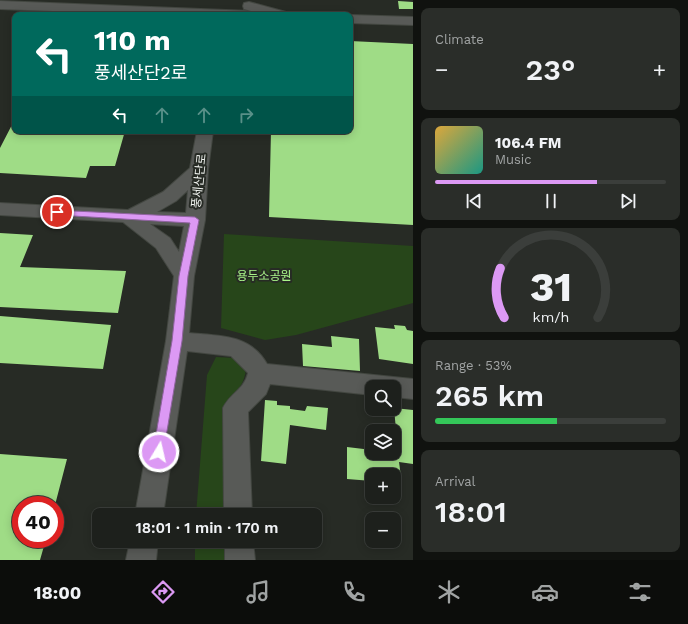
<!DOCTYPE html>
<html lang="en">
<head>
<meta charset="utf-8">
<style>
  :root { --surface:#1d201c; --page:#2a2d29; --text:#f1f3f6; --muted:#a0a3a3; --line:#3b3e3b; --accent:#dc99f4 }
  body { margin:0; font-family:"Work Sans","Noto Sans KR",sans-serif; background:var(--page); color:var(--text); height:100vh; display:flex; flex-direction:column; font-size:15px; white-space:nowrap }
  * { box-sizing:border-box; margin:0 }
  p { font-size:13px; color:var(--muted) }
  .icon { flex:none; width:22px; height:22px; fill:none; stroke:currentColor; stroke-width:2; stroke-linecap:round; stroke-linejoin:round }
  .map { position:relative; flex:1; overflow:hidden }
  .panel { display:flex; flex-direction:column; gap:8px; padding:8px; background:#10120f; width:275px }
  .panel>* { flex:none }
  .banner { position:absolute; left:12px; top:12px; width:341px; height:122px; border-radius:8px; box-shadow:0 2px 10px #0003,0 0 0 1px var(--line); background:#00695c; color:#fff; overflow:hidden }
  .buttons { position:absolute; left:365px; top:380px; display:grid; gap:8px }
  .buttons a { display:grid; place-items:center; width:36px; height:36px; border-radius:8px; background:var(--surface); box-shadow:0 2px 10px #0003,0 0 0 1px var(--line); font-size:20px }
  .speed { position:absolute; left:12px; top:496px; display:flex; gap:8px; font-size:20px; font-weight:700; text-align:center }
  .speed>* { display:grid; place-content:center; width:52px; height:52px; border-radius:50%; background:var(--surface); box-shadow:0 2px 10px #0003,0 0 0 1px var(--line); line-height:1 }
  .speed .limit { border:6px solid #d22; background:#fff; color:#111 }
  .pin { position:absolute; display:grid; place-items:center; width:34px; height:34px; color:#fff; margin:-17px; border:2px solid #fff; border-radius:50%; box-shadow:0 1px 4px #0007 }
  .me { position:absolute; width:44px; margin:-22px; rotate:9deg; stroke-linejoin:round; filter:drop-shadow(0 0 3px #0008) }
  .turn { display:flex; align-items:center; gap:14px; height:84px; padding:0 16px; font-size:18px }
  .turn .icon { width:52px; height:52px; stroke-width:2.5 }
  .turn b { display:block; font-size:28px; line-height:34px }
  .lanes { display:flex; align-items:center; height:38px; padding:0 16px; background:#0003; justify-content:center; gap:20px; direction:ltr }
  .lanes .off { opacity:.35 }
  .big { font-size:30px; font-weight:600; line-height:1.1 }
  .panel .widget { flex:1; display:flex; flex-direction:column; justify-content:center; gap:6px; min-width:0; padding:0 14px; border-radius:8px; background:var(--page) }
  .panel .dial { align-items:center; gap:0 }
  .dial svg { height:104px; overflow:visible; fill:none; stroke:var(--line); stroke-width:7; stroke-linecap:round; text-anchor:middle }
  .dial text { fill:var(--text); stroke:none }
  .song { display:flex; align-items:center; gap:12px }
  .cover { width:48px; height:48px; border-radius:6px; background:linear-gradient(135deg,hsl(40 70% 55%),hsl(170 70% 35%)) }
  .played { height:4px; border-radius:2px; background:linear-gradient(90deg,var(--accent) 70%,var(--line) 70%) }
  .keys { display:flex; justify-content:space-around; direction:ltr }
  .heat { display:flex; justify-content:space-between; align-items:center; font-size:22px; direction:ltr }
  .charge { height:6px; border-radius:3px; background:linear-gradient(90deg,#34c759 53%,var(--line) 0) }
  .trip { position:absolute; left:92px; top:508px; width:230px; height:40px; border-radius:8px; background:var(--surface); box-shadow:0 2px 10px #0003,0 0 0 1px var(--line); font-weight:600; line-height:40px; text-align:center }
  .dock { display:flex; height:64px; justify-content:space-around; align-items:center; background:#0c0d0b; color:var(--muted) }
  .dock .icon { width:28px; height:28px }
  .dock .active { color:var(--accent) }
  .dock b { font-size:18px; color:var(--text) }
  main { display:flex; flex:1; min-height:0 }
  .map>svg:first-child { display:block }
  .green { fill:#27461a }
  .building { fill:#9fdc86 }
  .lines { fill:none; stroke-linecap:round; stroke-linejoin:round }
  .minor-casing { stroke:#434741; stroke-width:2 }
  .minor { fill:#585a57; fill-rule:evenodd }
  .route { fill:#dc99f4; stroke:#8f639f }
  .labels { text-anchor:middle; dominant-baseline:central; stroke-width:4; stroke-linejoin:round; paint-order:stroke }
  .street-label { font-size:12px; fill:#f1f4f0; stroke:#272b25 }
  .park-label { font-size:12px; fill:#aaf68a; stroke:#272b25 }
</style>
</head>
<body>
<main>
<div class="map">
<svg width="413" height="560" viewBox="0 0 413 560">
  <rect width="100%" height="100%" fill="#272b25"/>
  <g class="green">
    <path d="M224 234 413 246V303L296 335 265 340 221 328Z"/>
    <path d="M216 357 236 358 246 368C245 384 237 391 226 402L228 515H196L207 375Z"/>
    <path d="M195 541H228L230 560H195Z"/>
  </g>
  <g class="building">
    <path d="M398 1 413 2V9H399Z"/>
    <path d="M350 41 413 44V225L269 217 271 131H350Z"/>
    <path d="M15 119V131H125L115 166H90L86 178 0 173V148Z"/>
    <path d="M0 233 33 235 20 267 126 271 118 313 0 307Z"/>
    <path d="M0 316 111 325 103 369 0 363Z"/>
    <path d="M394 325 405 326 407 330 413 331V364L379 359 375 327 395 329Z"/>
    <path d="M331 336 359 339 360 371 303 366 302 344 332 347Z"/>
    <path d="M265 400 277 401V405L290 406V409L305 411 307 406 328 408 326 430 290 425 286 464 261 461Z"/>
    <path d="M394 408 413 410V464L399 462 402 484 394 483V475H372V481L347 479V447L372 450V453L398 452Z"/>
    <path d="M0 454 67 459 55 505H21V539H46L40 560H0Z"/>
  </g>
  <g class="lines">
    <defs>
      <g id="minor">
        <path d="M0 1 251 11 244 9 243 6 244 3 249 2 286 12 288 15H159L0 9Z"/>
        <path d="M350 15 413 17V25L350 23Z"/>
        <path d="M197 131H213L208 169 205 220 194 276 189 333C220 336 250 334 267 364L413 379V399L394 397V387H372V395L270 384 266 394 248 412 252 515H224L223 408C230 393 244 390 248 373L231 356 187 351 163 515H135L166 341 174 276 156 248 123 222 0 215V203L128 210 163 192 190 168ZM188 190 186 213 157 212 176 201ZM150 224 184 226 179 252 170 238Z"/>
        <path d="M130 541H158L156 560H126Z"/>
        <path d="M225 541H253L255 560H225Z"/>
      </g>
    </defs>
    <use href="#minor" class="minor-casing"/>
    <use href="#minor" class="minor"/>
  </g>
  <path class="route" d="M54 210 195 217 199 220 188 276 182 341 163 455 159 457 155 455 153 452 172 341 179 276 190 223 57 215 54 214 53 212Z"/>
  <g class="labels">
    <g class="street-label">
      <text transform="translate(199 181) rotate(-84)">풍세산단로</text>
    </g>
    <g class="park-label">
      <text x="264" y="276">용두소공원</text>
    </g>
  </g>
</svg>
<div class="buttons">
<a><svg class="icon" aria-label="search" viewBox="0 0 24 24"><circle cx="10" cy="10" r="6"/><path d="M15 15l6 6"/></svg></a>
<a><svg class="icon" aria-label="layers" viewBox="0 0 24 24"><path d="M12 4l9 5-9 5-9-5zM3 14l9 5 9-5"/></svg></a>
<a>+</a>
<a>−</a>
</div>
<div class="speed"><div class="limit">40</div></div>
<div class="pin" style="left:57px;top:212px;background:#d93025"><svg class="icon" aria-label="arrive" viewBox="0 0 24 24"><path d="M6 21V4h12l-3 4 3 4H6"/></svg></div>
<svg class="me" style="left:159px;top:452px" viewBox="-20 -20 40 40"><circle r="17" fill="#dc99f4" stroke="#fff" stroke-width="3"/><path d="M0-11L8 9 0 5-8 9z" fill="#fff"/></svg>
<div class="trip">18:01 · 1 min · 170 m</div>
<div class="banner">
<div class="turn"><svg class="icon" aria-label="left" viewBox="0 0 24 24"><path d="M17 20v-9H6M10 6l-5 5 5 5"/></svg><div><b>110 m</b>풍세산단2로</div></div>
<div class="lanes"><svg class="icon" aria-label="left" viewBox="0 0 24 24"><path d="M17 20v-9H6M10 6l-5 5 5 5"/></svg><svg class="icon off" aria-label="ahead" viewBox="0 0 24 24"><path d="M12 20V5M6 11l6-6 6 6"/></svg><svg class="icon off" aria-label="ahead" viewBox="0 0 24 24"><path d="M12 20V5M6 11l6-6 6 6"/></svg><svg class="icon off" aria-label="right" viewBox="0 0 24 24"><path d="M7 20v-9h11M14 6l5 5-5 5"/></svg></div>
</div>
</div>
<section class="panel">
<div class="widget"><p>Climate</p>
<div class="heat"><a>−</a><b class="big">23°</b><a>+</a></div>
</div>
<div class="widget">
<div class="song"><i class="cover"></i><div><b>106.4 FM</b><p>Music</p></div></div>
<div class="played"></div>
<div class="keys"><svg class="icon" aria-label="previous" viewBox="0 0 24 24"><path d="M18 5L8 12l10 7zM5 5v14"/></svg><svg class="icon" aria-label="pause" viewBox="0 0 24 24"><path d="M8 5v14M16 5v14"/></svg><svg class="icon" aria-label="next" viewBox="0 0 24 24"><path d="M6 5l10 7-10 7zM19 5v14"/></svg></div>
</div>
<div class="widget dial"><svg viewBox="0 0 100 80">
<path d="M14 69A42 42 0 1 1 86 69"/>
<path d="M14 69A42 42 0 0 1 11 31" stroke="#dc99f4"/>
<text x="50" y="56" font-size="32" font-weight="700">31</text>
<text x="50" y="72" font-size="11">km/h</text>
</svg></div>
<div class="widget"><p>Range · 53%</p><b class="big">265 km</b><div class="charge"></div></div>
<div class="widget"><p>Arrival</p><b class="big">18:01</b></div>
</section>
</main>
<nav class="dock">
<b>18:00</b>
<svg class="icon active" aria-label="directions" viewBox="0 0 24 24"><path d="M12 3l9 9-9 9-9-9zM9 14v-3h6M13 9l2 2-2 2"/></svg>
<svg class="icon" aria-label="music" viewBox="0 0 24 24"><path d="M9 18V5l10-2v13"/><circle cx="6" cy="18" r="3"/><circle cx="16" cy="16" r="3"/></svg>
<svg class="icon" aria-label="phone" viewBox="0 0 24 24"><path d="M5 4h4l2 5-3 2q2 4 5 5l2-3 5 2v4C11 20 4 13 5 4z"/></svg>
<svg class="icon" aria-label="climate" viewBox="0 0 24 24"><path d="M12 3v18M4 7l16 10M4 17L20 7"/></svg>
<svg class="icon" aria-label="car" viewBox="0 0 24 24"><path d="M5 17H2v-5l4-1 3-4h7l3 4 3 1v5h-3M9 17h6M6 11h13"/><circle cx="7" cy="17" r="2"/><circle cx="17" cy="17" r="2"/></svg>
<svg class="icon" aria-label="filters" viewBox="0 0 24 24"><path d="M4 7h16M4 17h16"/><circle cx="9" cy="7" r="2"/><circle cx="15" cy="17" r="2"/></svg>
</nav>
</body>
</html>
